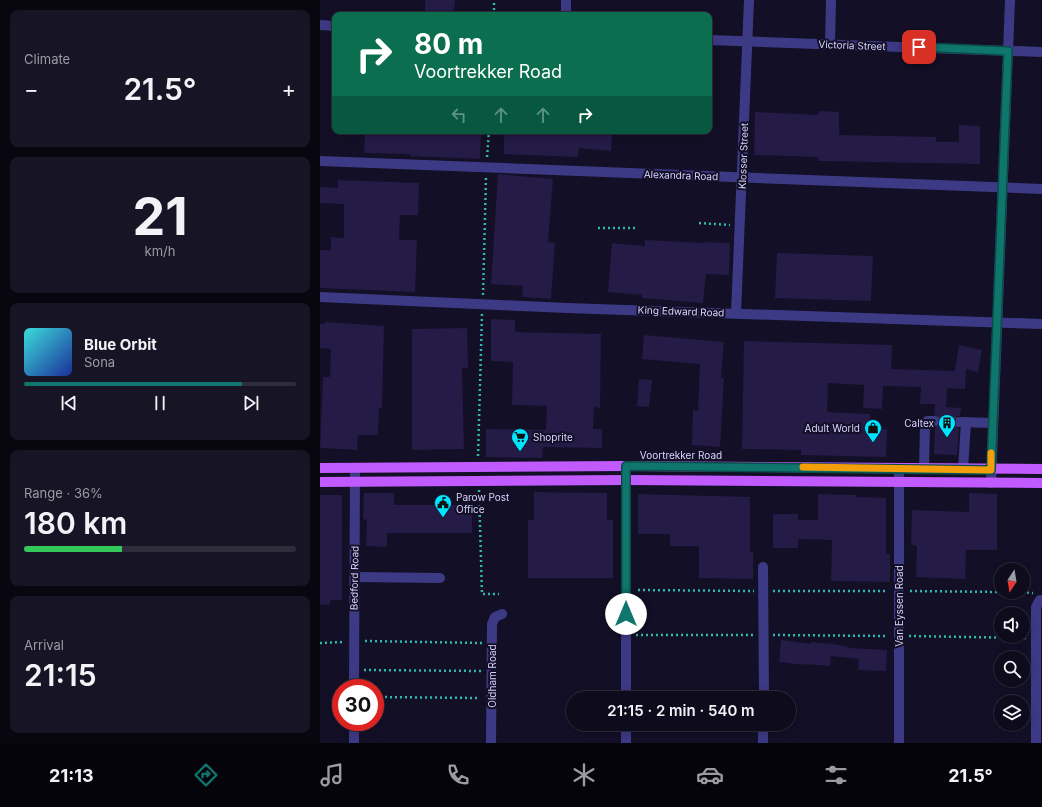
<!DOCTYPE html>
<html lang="en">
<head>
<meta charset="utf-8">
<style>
  :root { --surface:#0e0b1c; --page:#171425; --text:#f1f3f6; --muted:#9b9ba3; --line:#2e2b3b; --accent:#0f766e }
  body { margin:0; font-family:Inter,sans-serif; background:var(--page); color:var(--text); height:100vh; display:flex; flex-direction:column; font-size:15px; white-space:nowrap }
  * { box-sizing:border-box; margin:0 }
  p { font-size:13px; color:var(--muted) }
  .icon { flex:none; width:22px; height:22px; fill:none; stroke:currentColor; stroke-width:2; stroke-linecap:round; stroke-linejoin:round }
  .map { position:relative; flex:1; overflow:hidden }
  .details { display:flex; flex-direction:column; gap:10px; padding:10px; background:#08060f; width:320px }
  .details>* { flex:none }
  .top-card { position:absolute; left:12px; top:12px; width:380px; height:122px; border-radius:8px; box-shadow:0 2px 10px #0003,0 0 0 1px var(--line); background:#0b6e4f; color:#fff; overflow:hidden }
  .needle { width:26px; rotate:192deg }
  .tools { position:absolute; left:674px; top:563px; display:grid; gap:8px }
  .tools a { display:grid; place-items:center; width:36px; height:36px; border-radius:50%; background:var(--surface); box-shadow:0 2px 10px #0003,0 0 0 1px var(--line); font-size:20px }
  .speed { position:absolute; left:12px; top:679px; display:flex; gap:8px; font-size:20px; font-weight:700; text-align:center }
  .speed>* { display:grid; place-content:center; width:52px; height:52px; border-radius:50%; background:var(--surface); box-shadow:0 2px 10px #0003,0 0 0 1px var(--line); line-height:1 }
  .speed .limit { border:6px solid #d22; background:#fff; color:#111 }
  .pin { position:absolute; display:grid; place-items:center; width:34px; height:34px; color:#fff; margin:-17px; border-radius:8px; box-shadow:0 2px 6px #0006 }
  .me { position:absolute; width:44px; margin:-22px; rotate:0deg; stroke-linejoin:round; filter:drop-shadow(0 0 3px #0008) }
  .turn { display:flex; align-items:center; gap:14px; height:84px; padding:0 16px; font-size:18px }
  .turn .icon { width:52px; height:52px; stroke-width:2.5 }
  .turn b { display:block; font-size:28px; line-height:34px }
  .lanes { display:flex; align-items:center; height:38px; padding:0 16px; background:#0003; justify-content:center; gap:20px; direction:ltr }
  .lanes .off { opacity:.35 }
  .big { font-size:30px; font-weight:600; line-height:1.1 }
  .details .tile { flex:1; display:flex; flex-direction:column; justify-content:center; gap:6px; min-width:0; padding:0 14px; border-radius:8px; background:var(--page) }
  .details .dial { align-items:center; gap:0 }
  .dial b { font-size:52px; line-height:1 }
  .song { display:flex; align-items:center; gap:12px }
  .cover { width:48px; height:48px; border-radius:6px; background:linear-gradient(135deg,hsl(180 70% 55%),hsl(230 70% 35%)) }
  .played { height:4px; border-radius:2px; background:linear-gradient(90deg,var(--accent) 80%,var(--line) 80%) }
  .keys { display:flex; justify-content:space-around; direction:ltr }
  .heat { display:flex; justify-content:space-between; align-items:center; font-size:22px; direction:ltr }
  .charge { height:6px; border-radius:3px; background:linear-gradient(90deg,#34c759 36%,var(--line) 0) }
  .trip { position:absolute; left:246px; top:691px; width:230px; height:40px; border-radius:20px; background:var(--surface); box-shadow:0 2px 10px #0003,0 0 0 1px var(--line); font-weight:600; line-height:40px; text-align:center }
  .tab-bar { display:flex; height:64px; justify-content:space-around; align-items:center; background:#06040b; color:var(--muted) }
  .tab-bar .icon { width:28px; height:28px }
  .tab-bar .active { color:var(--accent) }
  .tab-bar b { font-size:18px; color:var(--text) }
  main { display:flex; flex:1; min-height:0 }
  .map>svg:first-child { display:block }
  .building { fill:#241b47 }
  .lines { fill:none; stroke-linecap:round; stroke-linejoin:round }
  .minor-tunnel { stroke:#312d47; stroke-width:10; stroke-dasharray:10 5; stroke-linecap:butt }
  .path { stroke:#2fb8b0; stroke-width:2.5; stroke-dasharray:2 3; stroke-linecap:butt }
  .minor { stroke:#3d3a85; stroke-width:10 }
  .major { stroke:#c25bff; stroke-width:10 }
  .route-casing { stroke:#0a4d48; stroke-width:10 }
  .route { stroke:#0f766e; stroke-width:7 }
  .slow { stroke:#f59e0b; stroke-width:7 }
  .labels { text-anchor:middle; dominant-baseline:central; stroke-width:4; stroke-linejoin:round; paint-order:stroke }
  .street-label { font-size:10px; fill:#d9d4ff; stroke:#130f26 }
  .poi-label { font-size:10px; fill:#d9d4ff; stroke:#130f26; text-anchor:end }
</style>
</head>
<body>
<main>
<section class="details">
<div class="tile"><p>Climate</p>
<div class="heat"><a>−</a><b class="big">21.5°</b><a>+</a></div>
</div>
<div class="tile dial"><b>21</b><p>km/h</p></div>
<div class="tile">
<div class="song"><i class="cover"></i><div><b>Blue Orbit</b><p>Sona</p></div></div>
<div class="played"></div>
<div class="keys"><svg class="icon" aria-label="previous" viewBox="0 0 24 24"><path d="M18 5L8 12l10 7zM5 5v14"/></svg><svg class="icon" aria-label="pause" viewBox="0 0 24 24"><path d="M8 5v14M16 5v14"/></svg><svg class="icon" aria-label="next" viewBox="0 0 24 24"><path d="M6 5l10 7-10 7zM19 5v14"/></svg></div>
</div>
<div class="tile"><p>Range · 36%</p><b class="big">180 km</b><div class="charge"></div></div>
<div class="tile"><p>Arrival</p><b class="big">21:15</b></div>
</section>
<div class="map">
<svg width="722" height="743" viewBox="0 0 722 743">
  <rect width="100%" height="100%" fill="#130f26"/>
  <g class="building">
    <path d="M105 0H135L134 15H105Z"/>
    <path d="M499 111 519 112V135L616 137V142H639V125L660 126V164L498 161V157L434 155 435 112 499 115Z"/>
    <path d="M45 131H161L160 159 90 156V154L44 153Z"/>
    <path d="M184 131 292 132 291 151 259 148 258 157 184 154Z"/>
    <path d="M178 174 233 179 228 242 235 243 231 299 202 297 203 286 171 284Z"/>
    <path d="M18 180 99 183 98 215H80L79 240H97L95 292 0 288V250H11V237L24 238V204L0 203V187L18 188Z"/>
    <path d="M325 240 385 243V242L410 243 409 275 386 274 383 303 322 298V295L288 292 292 243 325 246Z"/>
    <path d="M457 253 553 256 551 301 455 298Z"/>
    <path d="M171 319 195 320V332L281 334 280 408 274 407 273 429H282V448L223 447 222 458 166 457V429L226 430 227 406 192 405 193 362 171 361Z"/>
    <path d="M5 322 64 326 62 408H59L58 435H38L37 450 0 448 3 377H10L11 349 0 348V324H5Z"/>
    <path d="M147 328 148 368H142L144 449 92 450V329Z"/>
    <path d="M324 335 404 342 401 378H404L400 447 372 445 373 410 378 411 380 364 322 359Z"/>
    <path d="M424 341 572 345 571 369 635 371 639 345 662 350 658 372 646 369 645 389 627 388 626 407 641 408 640 416H637L634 421V425L639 428 637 455 614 454 615 427 619 425 620 421 619 417 614 415 615 404H600L601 387 563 386 562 409 543 408 544 385 508 383 507 412 550 414V429H567L566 457 481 455V450L422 449Z"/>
    <path d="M319 379 332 380 329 407 317 406Z"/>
    <path d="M214 492 287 493V520H293V578H208V520H214Z"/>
    <path d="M44 493H74V505H152V533H67V547L46 546 47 520 43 519Z"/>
    <path d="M649 493 677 494V550H646L645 579 596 577 597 546 591 545 592 510 649 512Z"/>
    <path d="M318 494 430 497V552H433V579L379 578V547H378V546H350V534H318Z"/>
    <path d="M498 494 536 495V497L566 498V554H570V582L511 581 512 540 478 539V548H453V514H478V520H498Z"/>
    <path d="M0 495H22V600H10V604L0 605Z"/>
    <path d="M461 640 491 644V642L512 644 529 647V648L567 650 566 671 538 670 539 659 511 656 510 666 485 664V665L459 662Z"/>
  </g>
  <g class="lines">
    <path class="minor-tunnel" d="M614 421 640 422"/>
    <g class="path">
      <path d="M174 15V0"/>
      <path d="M167 157 169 131"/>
      <path d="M379 223 410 225"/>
      <path d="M278 228H315"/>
      <path d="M163 295 166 178"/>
      <path d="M158 456 162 314"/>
      <path d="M159 490 162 594H179"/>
      <path d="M318 590 434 591"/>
      <path d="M453 591H568"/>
      <path d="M590 591 681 592"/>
      <path d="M702 592 713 593"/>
      <path d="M316 635H434"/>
      <path d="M453 635 568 636"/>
      <path d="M589 636 706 638"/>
      <path d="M45 641 162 643"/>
      <path d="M0 643 23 642"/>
      <path d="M44 670 161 671"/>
      <path d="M55 697 160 698"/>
    </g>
    <g class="minor">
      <path d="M246 15V0"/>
      <path d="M0 25 15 26"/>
      <path d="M389 40 722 52"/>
      <path d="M510 44 511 0"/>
      <path d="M0 161 722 189"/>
      <path d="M0 297 247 308 722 324"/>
      <path d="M416 313 429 0"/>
      <path d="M640 422 673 423"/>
      <path d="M604 469 605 425 607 421H614"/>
      <path d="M643 469 646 422"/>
      <path d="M671 483 690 0"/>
      <path d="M443 567 444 698"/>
      <path d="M35 577 120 578"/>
      <path d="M34 688 35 468"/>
      <path d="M306 698V466"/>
      <path d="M34 722V743"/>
      <path d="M171 743 172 624 175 617 182 614"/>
      <path d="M306 743V724"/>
      <path d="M443 743V724"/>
      <path d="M579 743V468"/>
      <path d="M716 743V607L720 600"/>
    </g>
    <g class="major">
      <path d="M0 468 306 466 722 469"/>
      <path d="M0 482 307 480 722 483"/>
    </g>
  </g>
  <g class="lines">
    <defs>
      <path id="route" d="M306 614V466L671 470 688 51 599 47"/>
    </defs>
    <use href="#route" class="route-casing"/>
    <use href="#route" class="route"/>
    <path class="slow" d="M483 467 671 470V453"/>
  </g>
  <defs>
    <symbol id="building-pin" viewBox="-11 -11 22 30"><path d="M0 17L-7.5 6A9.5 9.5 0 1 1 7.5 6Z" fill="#00e5ff" stroke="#130f26"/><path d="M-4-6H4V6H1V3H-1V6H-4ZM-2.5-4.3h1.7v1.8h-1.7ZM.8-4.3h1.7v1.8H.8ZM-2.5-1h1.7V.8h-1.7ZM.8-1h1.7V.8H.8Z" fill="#111"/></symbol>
    <symbol id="shop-pin" viewBox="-11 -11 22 30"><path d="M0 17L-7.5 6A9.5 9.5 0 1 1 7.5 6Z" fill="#00e5ff" stroke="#130f26"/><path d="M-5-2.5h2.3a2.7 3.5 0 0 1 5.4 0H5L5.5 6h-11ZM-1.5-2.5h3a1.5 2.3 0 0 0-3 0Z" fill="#111"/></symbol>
    <symbol id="supermarket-pin" viewBox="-11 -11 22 30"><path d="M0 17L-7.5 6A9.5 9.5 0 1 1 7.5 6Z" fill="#00e5ff" stroke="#130f26"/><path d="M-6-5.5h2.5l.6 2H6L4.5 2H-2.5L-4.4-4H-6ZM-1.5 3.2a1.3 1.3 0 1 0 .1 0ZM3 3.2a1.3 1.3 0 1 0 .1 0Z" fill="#111"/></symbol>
    <symbol id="civic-pin" viewBox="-11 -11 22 30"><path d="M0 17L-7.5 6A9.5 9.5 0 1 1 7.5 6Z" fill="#00e5ff" stroke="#130f26"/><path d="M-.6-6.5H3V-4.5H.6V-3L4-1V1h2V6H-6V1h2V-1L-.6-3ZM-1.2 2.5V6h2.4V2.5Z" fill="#111"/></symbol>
  </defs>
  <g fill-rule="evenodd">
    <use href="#building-pin" x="617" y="413" width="20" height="27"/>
    <use href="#shop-pin" x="543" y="418" width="20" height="27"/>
    <use href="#supermarket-pin" x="190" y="427" width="20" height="27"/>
    <use href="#civic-pin" x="113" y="493" width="20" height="27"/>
  </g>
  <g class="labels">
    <g class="street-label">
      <text transform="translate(532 45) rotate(2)">Victoria Street</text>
      <text transform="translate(423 156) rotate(-88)">Klosser Street</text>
      <text transform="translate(361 175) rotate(2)">Alexandra Road</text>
      <text transform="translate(361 311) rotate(2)">King Edward Road</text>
      <text x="361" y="455">Voortrekker Road</text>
      <text transform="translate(34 578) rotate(-89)">Bedford Road</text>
      <text transform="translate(579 606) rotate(-90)">Van Eyssen Road</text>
      <text transform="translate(172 676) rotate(-90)">Oldham Road</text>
    </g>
    <g class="poi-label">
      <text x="614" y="423">Caltex</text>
      <text x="540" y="428">Adult World</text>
      <text x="213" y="437" text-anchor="start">Shoprite</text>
      <text x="136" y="497" text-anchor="start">Parow Post<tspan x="136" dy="12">Office</tspan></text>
    </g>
  </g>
</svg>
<div class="tools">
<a><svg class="needle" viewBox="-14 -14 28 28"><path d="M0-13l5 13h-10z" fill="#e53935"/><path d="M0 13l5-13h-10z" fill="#9b9ba3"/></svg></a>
<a><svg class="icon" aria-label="sound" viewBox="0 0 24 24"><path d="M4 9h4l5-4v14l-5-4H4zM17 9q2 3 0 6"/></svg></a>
<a><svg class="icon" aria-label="search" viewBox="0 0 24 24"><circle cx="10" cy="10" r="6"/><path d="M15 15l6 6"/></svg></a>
<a><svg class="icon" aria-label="layers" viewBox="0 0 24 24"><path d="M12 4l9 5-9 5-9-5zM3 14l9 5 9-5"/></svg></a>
</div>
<div class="speed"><div class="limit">30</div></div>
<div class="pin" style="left:599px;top:47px;background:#d93025"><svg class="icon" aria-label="arrive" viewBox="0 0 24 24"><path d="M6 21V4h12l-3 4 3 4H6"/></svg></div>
<svg class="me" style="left:306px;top:614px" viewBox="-20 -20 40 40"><circle r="19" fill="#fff"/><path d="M0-13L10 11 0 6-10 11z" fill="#0f766e"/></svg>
<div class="trip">21:15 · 2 min · 540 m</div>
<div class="top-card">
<div class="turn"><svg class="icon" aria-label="right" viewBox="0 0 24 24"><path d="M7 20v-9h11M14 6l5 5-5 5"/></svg><div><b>80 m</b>Voortrekker Road</div></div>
<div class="lanes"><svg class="icon off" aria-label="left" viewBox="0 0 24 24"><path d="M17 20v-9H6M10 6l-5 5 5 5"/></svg><svg class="icon off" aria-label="ahead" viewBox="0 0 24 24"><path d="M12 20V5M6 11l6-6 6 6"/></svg><svg class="icon off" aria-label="ahead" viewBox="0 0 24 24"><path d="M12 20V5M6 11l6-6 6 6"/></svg><svg class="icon" aria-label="right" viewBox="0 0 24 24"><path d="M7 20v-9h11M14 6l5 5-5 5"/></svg></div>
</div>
</div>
</main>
<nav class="tab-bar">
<b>21:13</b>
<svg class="icon active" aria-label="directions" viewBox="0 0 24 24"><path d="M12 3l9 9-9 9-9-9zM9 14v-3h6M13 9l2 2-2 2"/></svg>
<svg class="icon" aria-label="music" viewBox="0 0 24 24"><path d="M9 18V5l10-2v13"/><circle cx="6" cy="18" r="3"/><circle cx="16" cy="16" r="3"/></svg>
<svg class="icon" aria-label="phone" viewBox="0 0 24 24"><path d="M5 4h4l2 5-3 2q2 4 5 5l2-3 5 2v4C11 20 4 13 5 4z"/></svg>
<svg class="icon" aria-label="climate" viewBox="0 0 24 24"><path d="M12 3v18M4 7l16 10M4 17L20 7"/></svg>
<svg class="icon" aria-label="car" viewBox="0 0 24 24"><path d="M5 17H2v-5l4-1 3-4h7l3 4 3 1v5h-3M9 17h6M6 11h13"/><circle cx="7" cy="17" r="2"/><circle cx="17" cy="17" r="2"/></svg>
<svg class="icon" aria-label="filters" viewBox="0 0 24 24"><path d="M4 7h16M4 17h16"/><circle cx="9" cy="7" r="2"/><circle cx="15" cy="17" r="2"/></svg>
<b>21.5°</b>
</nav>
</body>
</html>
